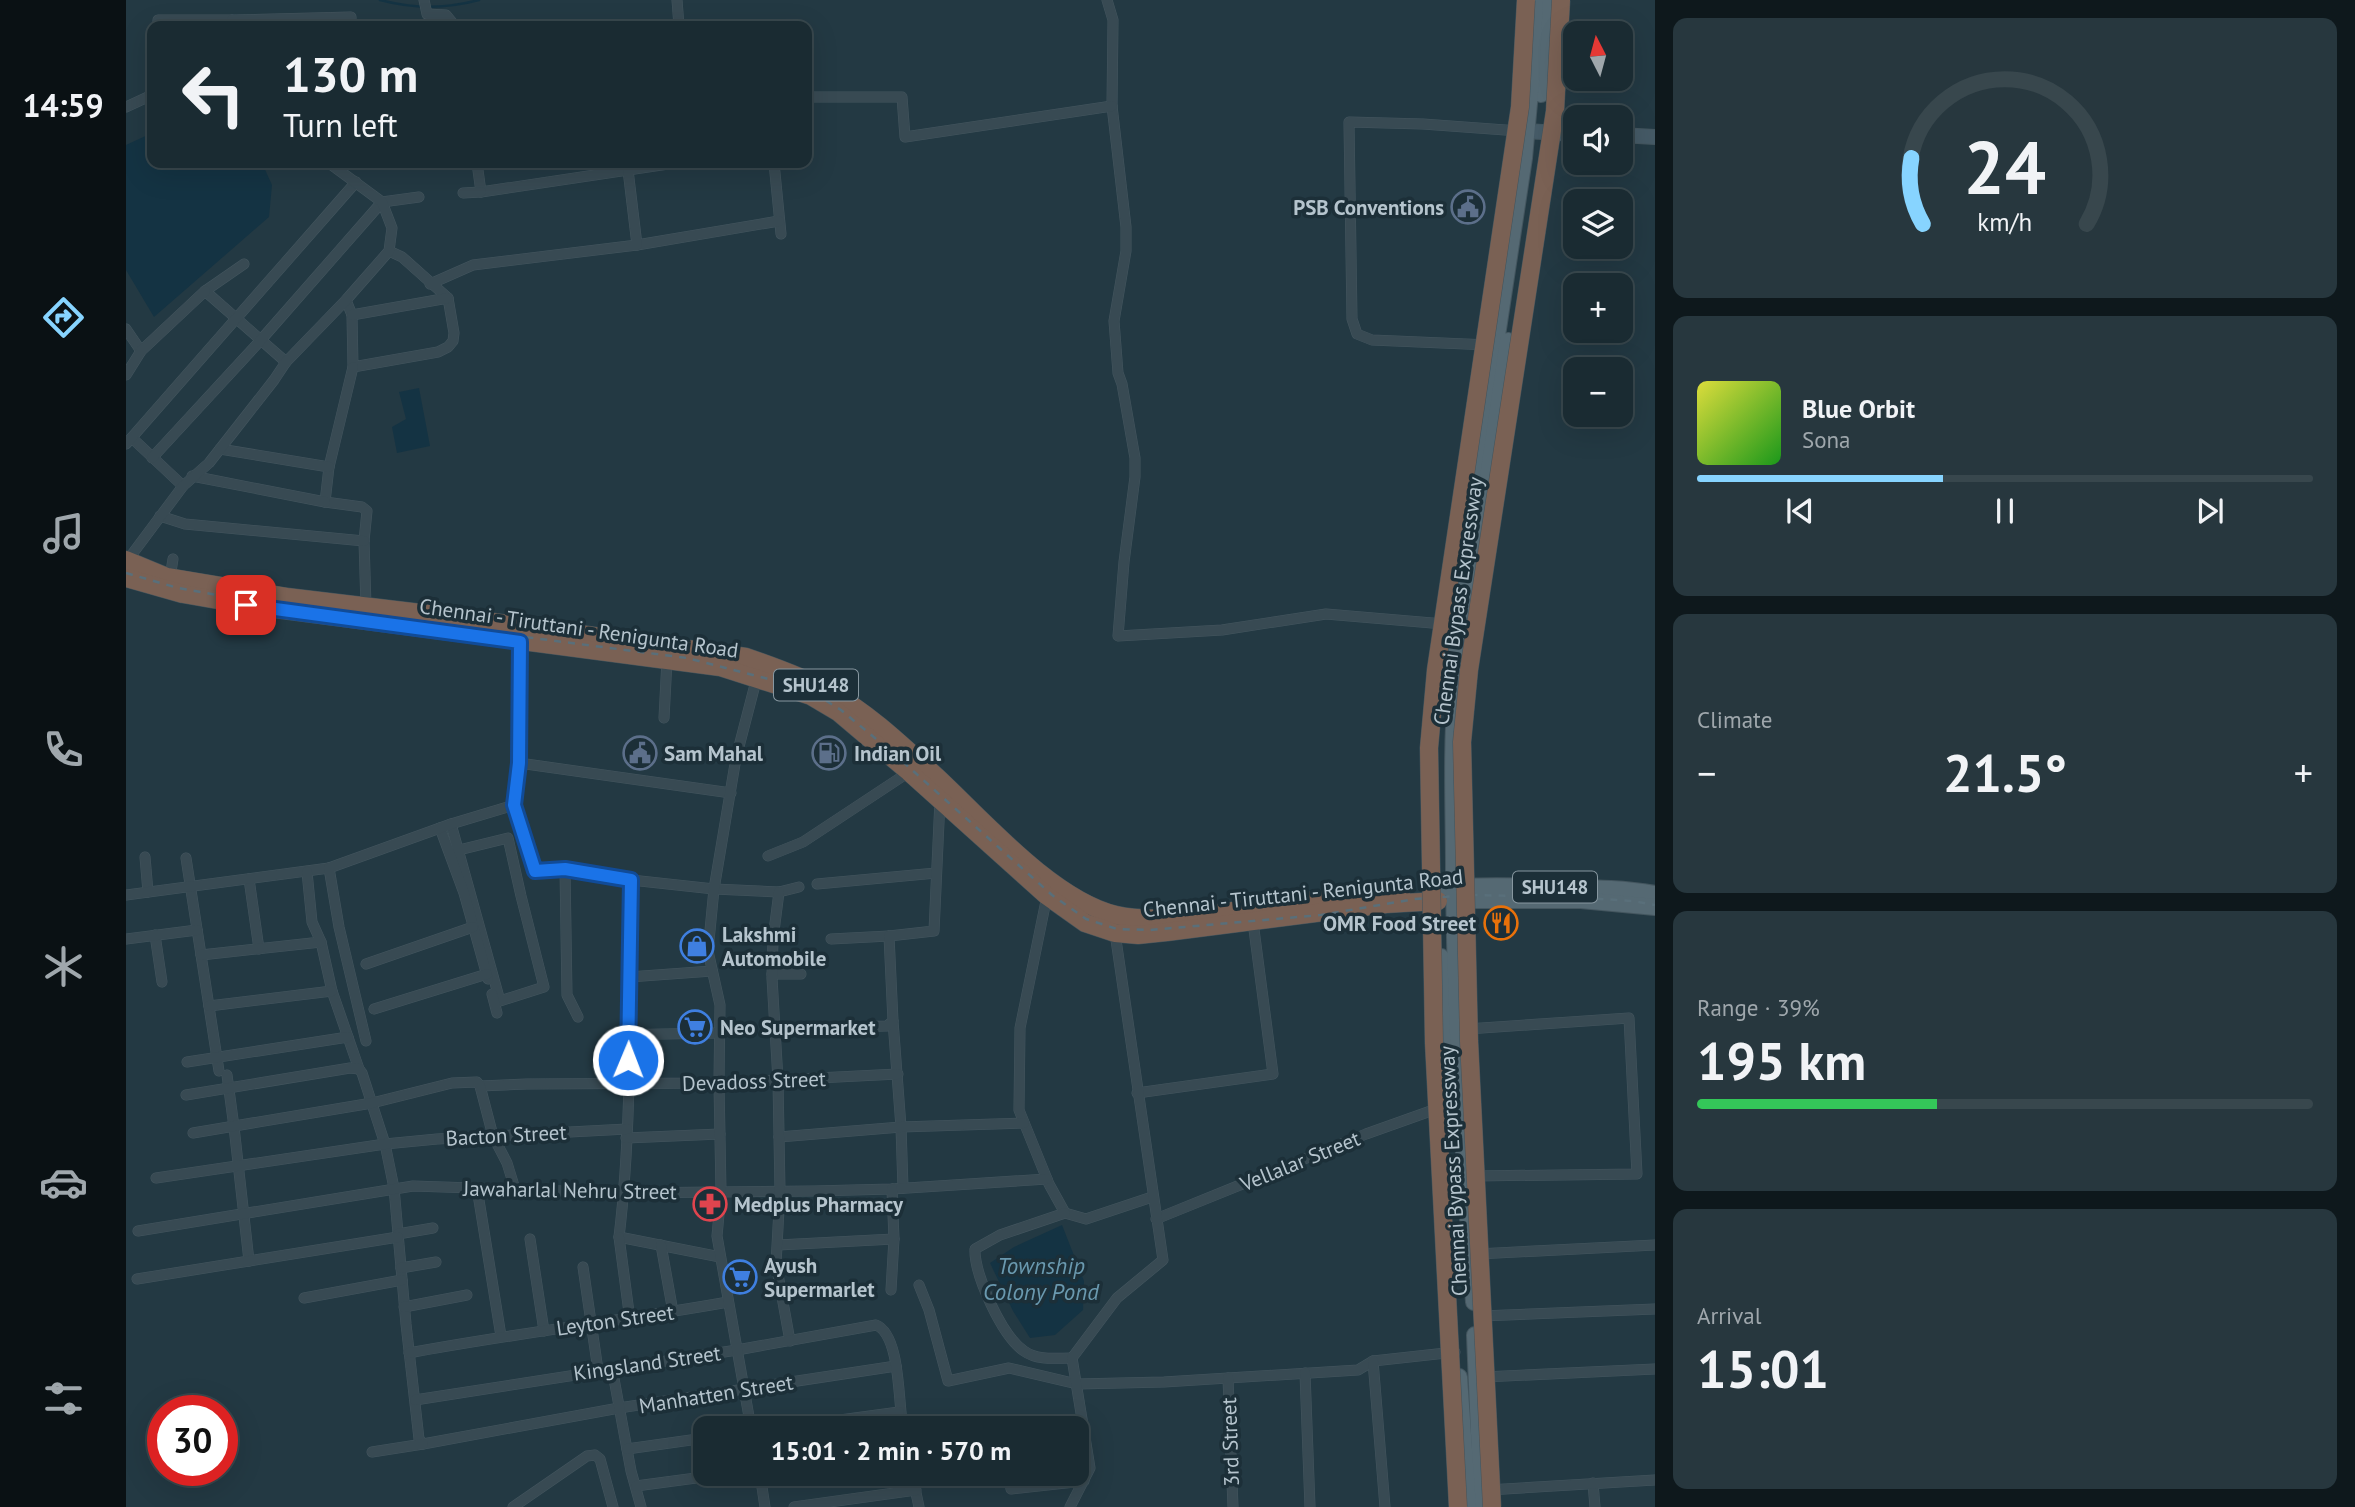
<!DOCTYPE html>
<html lang="en">
<head>
<meta charset="utf-8">
<style>
  :root { --surface:#1a2b32; --page:#27373e; --text:#f1f3f6; --muted:#9fa7ac; --line:#38474d; --accent:#87d4ff }
  body { margin:0; font-family:"PT Sans",sans-serif; background:var(--page); color:var(--text); height:100vh; display:flex; flex-direction:column; font-size:26px; white-space:nowrap }
  * { box-sizing:border-box; margin:0 }
  p { font-size:23px; color:var(--muted) }
  .icon { flex:none; width:38px; height:38px; fill:none; stroke:currentColor; stroke-width:2; stroke-linecap:round; stroke-linejoin:round }
  .map { position:relative; flex:1; overflow:hidden }
  .side { display:flex; flex-direction:column; gap:18px; padding:18px; background:#0e181c; width:700px }
  .side>* { flex:none }
  .guide { position:absolute; left:21px; top:21px; width:665px; height:147px; border-radius:14px; box-shadow:0 7px 28px #0002,0 0 0 2px var(--line); background:#1a2b32; color:var(--text); overflow:hidden }
  .needle { width:46px; rotate:354deg }
  .tools { position:absolute; left:1437px; top:21px; display:grid; gap:14px }
  .tools a { display:grid; place-items:center; width:70px; height:70px; border-radius:14px; background:var(--surface); box-shadow:0 7px 28px #0002,0 0 0 2px var(--line); font-size:35px }
  .speed { position:absolute; left:21px; top:1395px; display:flex; gap:14px; font-size:35px; font-weight:700; text-align:center }
  .speed>* { display:grid; place-content:center; width:91px; height:91px; border-radius:50%; background:var(--surface); box-shadow:0 7px 28px #0002,0 0 0 2px var(--line); line-height:1 }
  .speed .limit { border:10px solid #d22; background:#fff; color:#111 }
  .pin { position:absolute; display:grid; place-items:center; width:60px; height:60px; color:#fff; margin:-30px; border-radius:14px; box-shadow:0 4px 10px #0006 }
  .me { position:absolute; width:77px; margin:-38px; rotate:1deg; stroke-linejoin:round; filter:drop-shadow(0 0 5px #0008) }
  .turn { display:flex; align-items:center; gap:24px; height:147px; padding:0 21px; font-size:32px }
  .turn .icon { width:91px; height:91px; stroke-width:2.5 }
  .turn b { display:block; font-size:49px; line-height:60px }
  .big { font-size:52px; font-weight:800; line-height:1.1 }
  .side .tile { flex:1; display:flex; flex-direction:column; justify-content:center; gap:10px; min-width:0; padding:0 24px; border-radius:14px; background:var(--page) }
  .side .dial { align-items:center; gap:0 }
  .dial svg { height:182px; overflow:visible; fill:none; stroke:var(--line); stroke-width:7; stroke-linecap:round; text-anchor:middle }
  .dial text { fill:var(--text); stroke:none }
  .song { display:flex; align-items:center; gap:21px }
  .cover { width:84px; height:84px; border-radius:10px; background:linear-gradient(135deg,hsl(60 70% 55%),hsl(120 70% 35%)) }
  .played { height:7px; border-radius:4px; background:linear-gradient(90deg,var(--accent) 40%,var(--line) 40%) }
  .keys { display:flex; justify-content:space-around; direction:ltr }
  .heat { display:flex; justify-content:space-between; align-items:center; font-size:38px; direction:ltr }
  .charge { height:10px; border-radius:5px; background:linear-gradient(90deg,#34c759 39%,var(--line) 0) }
  .trip { position:absolute; left:567px; top:1416px; width:396px; height:70px; border-radius:14px; background:var(--surface); box-shadow:0 7px 28px #0002,0 0 0 2px var(--line); font-weight:800; line-height:70px; text-align:center }
  main { display:flex; flex:1; min-height:0 }
  .dock { display:flex; flex-direction:column; width:126px; justify-content:space-around; align-items:center; background:#0a1114; color:var(--muted) }
  .dock .icon { width:49px; height:49px }
  .dock .current { color:var(--accent) }
  .dock b { font-size:32px; color:var(--text) }
  .map>svg:first-child { display:block }
  .water { fill:#143343 }
  .lines { fill:none; stroke-linecap:round; stroke-linejoin:round }
  .stream { stroke:#143343; stroke-width:2.5 }
  .street-casing { stroke:#44565f; stroke-width:11 }
  .secondary-casing { stroke:#44565f; stroke-width:16 }
  .primary-casing { stroke:#44565f; stroke-width:18 }
  .highway-casing { stroke:#42545d; stroke-width:19 }
  .street { stroke:#384a53; stroke-width:10 }
  .secondary { stroke:#455a66; stroke-width:14 }
  .primary { stroke:#556973; stroke-width:16 }
  .highway { stroke:#7a6154; stroke-width:18 }
  .rail { stroke:#596f7a; stroke-width:2.5; stroke-dasharray:7 7; stroke-linecap:butt }
  .highway-bridge-casing { stroke:#42545d; stroke-width:19; stroke-linecap:butt }
  .highway-bridge { stroke:#7a6154; stroke-width:18 }
  .route-casing { stroke:#114b97; stroke-width:18 }
  .route { stroke:#1a73e8; stroke-width:12 }
  .labels { text-anchor:middle; dominant-baseline:central; stroke-width:7; stroke-linejoin:round; paint-order:stroke }
  .shield { fill:#1c2f38; stroke:#8797a0; stroke-width:2 }
  .shield-label { font-size:19px; font-weight:bold; fill:#b5c4cd }
  .poi-label { font-size:21px; font-weight:bold; fill:#b5c4cd; stroke:#1c2f38; text-anchor:start }
  .street-label { font-size:21px; fill:#b5c4cd; stroke:#1c2f38 }
  .water-label { font-size:23px; font-style:italic; fill:#6a99af; stroke:#1c2f38 }
</style>
</head>
<body>
<main>
<nav class="dock">
<b>14:59</b>
<svg class="icon current" aria-label="directions" viewBox="0 0 24 24"><path d="M12 3l9 9-9 9-9-9zM9 14v-3h6M13 9l2 2-2 2"/></svg>
<svg class="icon" aria-label="music" viewBox="0 0 24 24"><path d="M9 18V5l10-2v13"/><circle cx="6" cy="18" r="3"/><circle cx="16" cy="16" r="3"/></svg>
<svg class="icon" aria-label="phone" viewBox="0 0 24 24"><path d="M5 4h4l2 5-3 2q2 4 5 5l2-3 5 2v4C11 20 4 13 5 4z"/></svg>
<svg class="icon" aria-label="climate" viewBox="0 0 24 24"><path d="M12 3v18M4 7l16 10M4 17L20 7"/></svg>
<svg class="icon" aria-label="car" viewBox="0 0 24 24"><path d="M5 17H2v-5l4-1 3-4h7l3 4 3 1v5h-3M9 17h6M6 11h13"/><circle cx="7" cy="17" r="2"/><circle cx="17" cy="17" r="2"/></svg>
<svg class="icon" aria-label="filters" viewBox="0 0 24 24"><path d="M4 7h16M4 17h16"/><circle cx="9" cy="7" r="2"/><circle cx="15" cy="17" r="2"/></svg>
</nav>
<div class="map">
<svg width="1529" height="1507" viewBox="0 0 1529 1507">
  <rect width="100%" height="100%" fill="#233943"/>
  <g class="water">
    <path d="M26 133V163H136L146 185 143 217 28 317 0 270V145Z"/>
    <path d="M293 388 304 446 271 453 266 427 280 419 273 392Z"/>
    <path d="M936 1225 958 1281 957 1310 929 1335 904 1338 887 1311 864 1263 888 1247Z"/>
  </g>
  <g class="lines">
    <path class="stream" d="M254 0C289 9 318 9 353 0"/>
    <defs>
      <g id="street">
        <path d="M298 0 301 14 320 15 329 26"/>
        <path d="M551 0 553 26"/>
        <path d="M981 0 987 20 986 106 1000 227V251L988 321 992 373 996 384 1009 458V477L998 562 992 636 1096 630 1200 614 1318 624"/>
        <path d="M32 26V20H106"/>
        <path d="M106 26V20L225 17V26"/>
        <path d="M681 97H776L779 137 986 106"/>
        <path d="M0 107 26 95"/>
        <path d="M351 163 355 192 502 170"/>
        <path d="M648 163 655 234"/>
        <path d="M337 193 355 192"/>
        <path d="M511 245 653 221"/>
        <path d="M118 264 79 291 160 362"/>
        <path d="M304 284 347 265 511 245 502 170 549 163"/>
        <path d="M220 300 226 315 227 367 312 352 322 347 327 341 328 333 322 298 276 257 263 251"/>
        <path d="M226 315 322 298"/>
        <path d="M0 329 15 351"/>
        <path d="M1363 345 1246 340 1231 334 1226 319 1223 122 1297 124 1393 131"/>
        <path d="M227 367 203 467 199 502 236 507 241 511 238 541 240 606"/>
        <path d="M0 375 15 351 79 291"/>
        <path d="M6 438 57 486"/>
        <path d="M0 444 230 182"/>
        <path d="M94 449 203 467"/>
        <path d="M26 458 134 341 256 202 293 197"/>
        <path d="M66 476 199 502"/>
        <path d="M34 516 59 524 238 541"/>
        <path d="M1 561 57 486 83 463 94 449 148 380 160 362 220 300 263 251 266 228 256 202 203 163"/>
        <path d="M44 578 47 559"/>
        <path d="M394 641 393 763 388 805 409 871 439 869 505 880 588 889 653 892 673 887"/>
        <path d="M538 718 541 660"/>
        <path d="M393 763 605 793"/>
        <path d="M325 824 374 1001 418 987 395 896 382 838 333 850"/>
        <path d="M314 828 338 893 362 979"/>
        <path d="M642 856 677 842 783 772"/>
        <path d="M19 857 22 892"/>
        <path d="M60 858 93 1071"/>
        <path d="M439 869 441 995 452 1017"/>
        <path d="M123 879 133 949"/>
        <path d="M505 880C503 997 507 1120 493 1237L594 1257"/>
        <path d="M691 884 810 873"/>
        <path d="M0 895 203 868"/>
        <path d="M921 896 894 1028 893 1110 923 1184 939 1213 960 1219 1026 1197"/>
        <path d="M29 935 36 982"/>
        <path d="M0 939 71 930"/>
        <path d="M705 939 763 936"/>
        <path d="M195 942 206 991 233 1069"/>
        <path d="M75 955 195 942 186 922 181 872"/>
        <path d="M240 964 347 927"/>
        <path d="M646 974H675"/>
        <path d="M503 977 586 971"/>
        <path d="M366 994 371 1013"/>
        <path d="M83 1006 206 991"/>
        <path d="M248 1009 361 974"/>
        <path d="M767 1021 775 1127 777 1188"/>
        <path d="M649 1029 761 1026 767 1021 763 936 808 931 814 800"/>
        <path d="M1341 1029 1503 1018 1511 1174 1348 1176"/>
        <path d="M484 1035 593 1033"/>
        <path d="M240 1041 213 927 203 868 325 824 388 805"/>
        <path d="M61 1062 222 1037"/>
        <path d="M101 1075 108 1127 123 1261"/>
        <path d="M354 1086 401 1084 593 1083 772 1074"/>
        <path d="M1011 1093 1147 1074 1127 922"/>
        <path d="M60 1095 224 1068 233 1069 236 1073 259 1144 268 1188 280 1324 293 1439 297 1444 493 1408 770 1366"/>
        <path d="M67 1133 246 1103 326 1083 351 1082 354 1086 367 1136 381 1163 389 1189"/>
        <path d="M653 1137 775 1127 898 1123"/>
        <path d="M500 1138 594 1134"/>
        <path d="M30 1178 259 1144 311 1139 501 1129"/>
        <path d="M351 1188 375 1336"/>
        <path d="M939 1213 874 1235 849 1249C848 1275 876 1336 898 1351 912 1361 930 1358 946 1358"/>
        <path d="M1030 1219 1240 1134 1313 1108"/>
        <path d="M12 1231 287 1186 498 1193 688 1191 766 1189 921 1179"/>
        <path d="M272 1234 307 1228"/>
        <path d="M493 1237 504 1320"/>
        <path d="M404 1239 418 1331"/>
        <path d="M535 1245 547 1312"/>
        <path d="M652 1245 768 1239"/>
        <path d="M1351 1254 1529 1245"/>
        <path d="M650 1264 654 1191 652 1080 646 978 647 939 653 892"/>
        <path d="M457 1267 472 1370"/>
        <path d="M275 1268 310 1262"/>
        <path d="M651 1269 664 1341"/>
        <path d="M11 1279 272 1237"/>
        <path d="M793 1285 803 1310 822 1381 883 1368 951 1384 1038 1382 1232 1370 1247 1361 1329 1352"/>
        <path d="M765 1290 768 1239 766 1189"/>
        <path d="M178 1298 276 1280"/>
        <path d="M278 1307 341 1295"/>
        <path d="M1355 1316 1529 1309"/>
        <path d="M283 1353C389 1333 496 1321 602 1302"/>
        <path d="M1247 1361 1259 1507"/>
        <path d="M486 1368 505 1471 515 1507"/>
        <path d="M1179 1373 1184 1507"/>
        <path d="M1358 1377 1529 1369"/>
        <path d="M1102 1378 1107 1507"/>
        <path d="M289 1400 611 1350 750 1325C775 1335 772 1404 777 1428"/>
        <path d="M625 1428 591 1236 595 1192 593 1083 594 1005 582 951 588 889 610 758 631 677"/>
        <path d="M655 1428 773 1412"/>
        <path d="M501 1449 579 1438"/>
        <path d="M246 1452 297 1444"/>
        <path d="M634 1474 639 1507"/>
        <path d="M786 1474 793 1507"/>
        <path d="M883 1474 885 1489 958 1481"/>
        <path d="M1467 1483 1469 1507"/>
        <path d="M510 1486 600 1474"/>
        <path d="M1362 1490 1529 1480"/>
        <path d="M387 1507 461 1456 469 1455 474 1459 487 1507"/>
        <path d="M668 1507 790 1490"/>
        <path d="M944 1507 964 1468 946 1358 991 1298 1037 1260 989 933"/>
      </g>
      <g id="secondary">
        <path d="M1400 131 1449 134"/>
        <path d="M1494 135 1529 137"/>
      </g>
      <g id="primary">
        <path d="M1415 94 1420 44 1421 0"/>
        <path d="M1315 704 1398 158 1405 81 1409 0"/>
        <path d="M1311 888C1349 885 1388 886 1426 887 1460 888 1495 888 1529 894"/>
        <path d="M1329 900H1455L1529 907"/>
        <path d="M1315 957 1322 1141"/>
        <path d="M1348 1302C1337 1158 1329 1014 1328 870 1328 811 1325 752 1330 694L1382 341"/>
        <path d="M1349 1335 1356 1507"/>
        <path d="M1333 1377 1342 1507"/>
      </g>
      <g id="highway">
        <path d="M0 560 41 577 161 597 345 619 620 657C649 667 677 677 703 691 743 713 778 747 811 777 858 821 927 900 990 915 1030 924 1087 914 1127 908 1176 902 1225 894 1275 891"/>
        <path d="M0 578 57 594 120 605 594 667 685 696 712 712 783 772 921 896 959 923 989 933 1012 935 1041 932 1260 904 1312 901"/>
      </g>
    </defs>
    <use href="#street" class="street-casing"/>
    <use href="#secondary" class="secondary-casing"/>
    <use href="#primary" class="primary-casing"/>
    <use href="#highway" class="highway-casing"/>
    <use href="#street" class="street"/>
    <use href="#secondary" class="secondary"/>
    <use href="#primary" class="primary"/>
    <use href="#highway" class="highway"/>
    <path class="rail" d="M0 573 52 588 137 603 561 658 658 683 694 697 715 710 767 753 926 895 960 919 991 929 1024 930 1195 915 1289 899 1346 895 1444 897 1506 901 1529 905"/>
    <defs>
      <g id="highway-bridge">
        <path d="M1332 1507 1308 1043 1303 748 1310 670 1394 107 1400 0"/>
        <path d="M1366 1507 1343 1041 1336 742 1343 670 1429 111 1435 0"/>
      </g>
    </defs>
    <use href="#highway-bridge" class="highway-bridge-casing"/>
    <use href="#highway-bridge" class="highway-bridge"/>
  </g>
  <g class="lines">
    <defs>
      <path id="route" d="M120 605 394 642 393 763 388 805 409 871 439 869 505 880 502 1060"/>
    </defs>
    <use href="#route" class="route-casing"/>
    <use href="#route" class="route"/>
  </g>
  <defs>
    <symbol id="civic-ring" viewBox="-11 -11 22 22"><circle r="9.5" fill="#1c2f38" stroke="#5c6f8a" stroke-width="1.5"/><path d="M-.6-6.5H3V-4.5H.6V-3L4-1V1h2V6H-6V1h2V-1L-.6-3ZM-1.2 2.5V6h2.4V2.5Z" fill="#5c6f8a"/></symbol>
    <symbol id="fuel-ring" viewBox="-11 -11 22 22"><circle r="9.5" fill="#1c2f38" stroke="#5c6f8a" stroke-width="1.5"/><path d="M-5.5-6h7V0h2V4h1.3V-2.5L3-4.5l.8-.8L6-3V5H2.5V1h-1V6h-7ZM-4.2-4.7v3.2H.2V-4.7Z" fill="#5c6f8a"/></symbol>
    <symbol id="restaurant-ring" viewBox="-11 -11 22 22"><circle r="9.5" fill="#1c2f38" stroke="#e8710a" stroke-width="1.5"/><path d="M-5-6h1v4h1v-4h1v4h1v-4h1v5L-1.5 .5V6h-2V.5L-5-1ZM5-6V6H3V1.5H1.5Q1.5-4 5-6Z" fill="#e8710a"/></symbol>
    <symbol id="shop-ring" viewBox="-11 -11 22 22"><circle r="9.5" fill="#1c2f38" stroke="#3f7fe0" stroke-width="1.5"/><path d="M-5-2.5h2.3a2.7 3.5 0 0 1 5.4 0H5L5.5 6h-11ZM-1.5-2.5h3a1.5 2.3 0 0 0-3 0Z" fill="#3f7fe0"/></symbol>
    <symbol id="supermarket-ring" viewBox="-11 -11 22 22"><circle r="9.5" fill="#1c2f38" stroke="#3f7fe0" stroke-width="1.5"/><path d="M-6-5.5h2.5l.6 2H6L4.5 2H-2.5L-4.4-4H-6ZM-1.5 3.2a1.3 1.3 0 1 0 .1 0ZM3 3.2a1.3 1.3 0 1 0 .1 0Z" fill="#3f7fe0"/></symbol>
    <symbol id="pharmacy-ring" viewBox="-11 -11 22 22"><circle r="9.5" fill="#1c2f38" stroke="#e0444e" stroke-width="1.5"/><path d="M-2-6h4v4h4v4h-4v4h-4v-4h-4v-4h4Z" fill="#e0444e"/></symbol>
  </defs>
  <g fill-rule="evenodd">
    <use href="#civic-ring" x="1323" y="188" width="38" height="38"/>
    <use href="#civic-ring" x="495" y="734" width="38" height="38"/>
    <use href="#fuel-ring" x="684" y="734" width="38" height="38"/>
    <use href="#restaurant-ring" x="1356" y="904" width="38" height="38"/>
    <use href="#shop-ring" x="552" y="927" width="38" height="38"/>
    <use href="#supermarket-ring" x="550" y="1008" width="38" height="38"/>
    <use href="#pharmacy-ring" x="565" y="1185" width="38" height="38"/>
    <use href="#supermarket-ring" x="595" y="1258" width="38" height="38"/>
  </g>
  <g class="labels">
    <g class="shield">
      <rect x="648" y="669.5" width="84" height="31" rx="5"/>
      <rect x="1387" y="871.5" width="84" height="31" rx="5"/>
    </g>
    <g class="shield-label">
      <text x="690" y="685">SHU148</text>
      <text x="1429" y="887">SHU148</text>
    </g>
    <g class="poi-label">
      <text x="1318" y="207" text-anchor="end">PSB Conventions</text>
      <text x="538" y="753">Sam Mahal</text>
      <text x="728" y="753">Indian Oil</text>
      <text x="1350" y="923" text-anchor="end">OMR Food Street</text>
      <text x="596" y="934">Lakshmi<tspan x="596" dy="24">Automobile</tspan></text>
      <text x="594" y="1027">Neo Supermarket</text>
      <text x="608" y="1204">Medplus Pharmacy</text>
      <text x="638" y="1265">Ayush<tspan x="638" dy="24">Supermarlet</tspan></text>
    </g>
    <g class="street-label">
      <text transform="translate(1332 601) rotate(-82)">Chennai Bypass Expressway</text>
      <text transform="translate(453 628) rotate(8)">Chennai - Tiruttani - Renigunta Road</text>
      <text transform="translate(1177 893) rotate(-6)">Chennai - Tiruttani - Renigunta Road</text>
      <text transform="translate(628 1081) rotate(-2)">Devadoss Street</text>
      <text transform="translate(380 1135) rotate(-3)">Bacton Street</text>
      <text transform="translate(1174 1161) rotate(-22)">Vellalar Street</text>
      <text transform="translate(1327 1171) rotate(-93)">Chennai Bypass Expressway</text>
      <text transform="translate(444 1190) rotate(1)">Jawaharlal Nehru Street</text>
      <text transform="translate(489 1320) rotate(-8)">Leyton Street</text>
      <text transform="translate(521 1363) rotate(-8)">Kingsland Street</text>
      <text transform="translate(590 1394) rotate(-9)">Manhatten Street</text>
      <text transform="translate(1104 1442) rotate(-92)">3rd Street</text>
    </g>
    <g class="water-label">
      <text x="915" y="1265">Township<tspan x="915" dy="26">Colony Pond</tspan></text>
    </g>
  </g>
</svg>
<div class="tools">
<a><svg class="needle" viewBox="-14 -14 28 28"><path d="M0-13l5 13h-10z" fill="#e53935"/><path d="M0 13l5-13h-10z" fill="#9fa7ac"/></svg></a>
<a><svg class="icon" aria-label="sound" viewBox="0 0 24 24"><path d="M4 9h4l5-4v14l-5-4H4zM17 9q2 3 0 6"/></svg></a>
<a><svg class="icon" aria-label="layers" viewBox="0 0 24 24"><path d="M12 4l9 5-9 5-9-5zM3 14l9 5 9-5"/></svg></a>
<a>+</a>
<a>−</a>
</div>
<div class="speed"><div class="limit">30</div></div>
<div class="pin" style="left:120px;top:605px;background:#d93025"><svg class="icon" aria-label="arrive" viewBox="0 0 24 24"><path d="M6 21V4h12l-3 4 3 4H6"/></svg></div>
<svg class="me" style="left:502px;top:1060px" viewBox="-20 -20 40 40"><circle r="17" fill="#1a73e8" stroke="#fff" stroke-width="3"/><path d="M0-11L8 9 0 5-8 9z" fill="#fff"/></svg>
<div class="trip">15:01 · 2 min · 570 m</div>
<div class="guide">
<div class="turn"><svg class="icon" aria-label="left" viewBox="0 0 24 24"><path d="M17 20v-9H6M10 6l-5 5 5 5"/></svg><div><b>130 m</b>Turn left</div></div>
</div>
</div>
<section class="side">
<div class="tile dial"><svg viewBox="0 0 100 80">
<path d="M14 69A42 42 0 1 1 86 69"/>
<path d="M14 69A42 42 0 0 1 9 40" stroke="#87d4ff"/>
<text x="50" y="56" font-size="32" font-weight="700">24</text>
<text x="50" y="72" font-size="11">km/h</text>
</svg></div>
<div class="tile">
<div class="song"><i class="cover"></i><div><b>Blue Orbit</b><p>Sona</p></div></div>
<div class="played"></div>
<div class="keys"><svg class="icon" aria-label="previous" viewBox="0 0 24 24"><path d="M18 5L8 12l10 7zM5 5v14"/></svg><svg class="icon" aria-label="pause" viewBox="0 0 24 24"><path d="M8 5v14M16 5v14"/></svg><svg class="icon" aria-label="next" viewBox="0 0 24 24"><path d="M6 5l10 7-10 7zM19 5v14"/></svg></div>
</div>
<div class="tile"><p>Climate</p>
<div class="heat"><a>−</a><b class="big">21.5°</b><a>+</a></div>
</div>
<div class="tile"><p>Range · 39%</p><b class="big">195 km</b><div class="charge"></div></div>
<div class="tile"><p>Arrival</p><b class="big">15:01</b></div>
</section>
</main>
</body>
</html>
